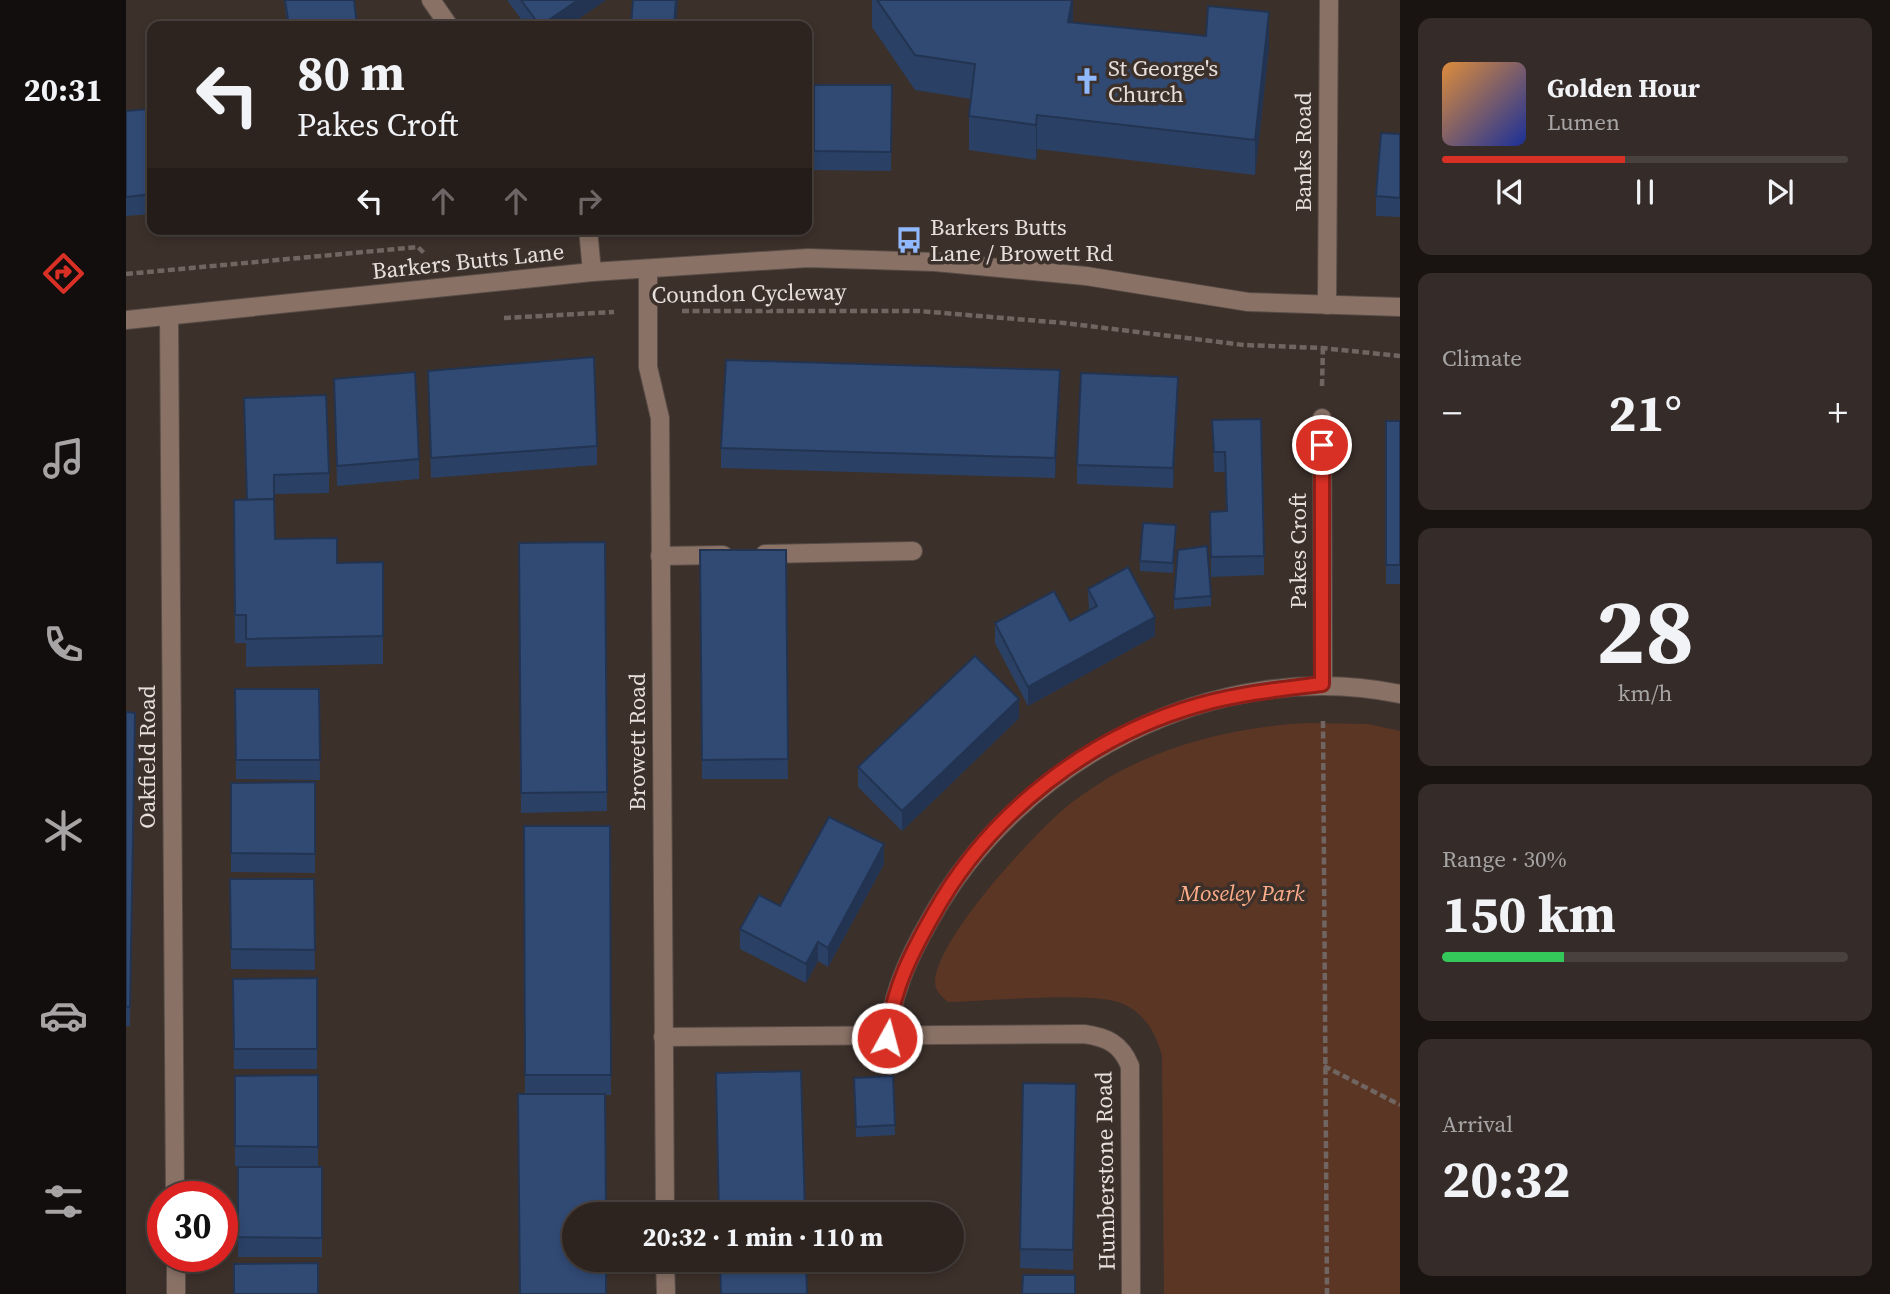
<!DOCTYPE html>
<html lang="en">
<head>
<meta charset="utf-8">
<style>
  :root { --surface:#2d2420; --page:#352c29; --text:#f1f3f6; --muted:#a7a4a5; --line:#48413e; --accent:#d93025 }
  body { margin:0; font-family:"Source Serif 4",serif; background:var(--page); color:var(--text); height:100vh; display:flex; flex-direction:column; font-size:26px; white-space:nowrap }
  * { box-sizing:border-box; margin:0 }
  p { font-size:23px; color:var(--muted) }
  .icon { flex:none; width:38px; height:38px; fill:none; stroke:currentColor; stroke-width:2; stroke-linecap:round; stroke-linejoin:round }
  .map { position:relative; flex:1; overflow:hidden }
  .sheet { display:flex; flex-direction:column; gap:18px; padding:18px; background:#191412; width:490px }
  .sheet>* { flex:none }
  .banner { position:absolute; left:21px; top:21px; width:665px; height:214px; border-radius:14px; box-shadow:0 4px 10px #0003,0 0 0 2px var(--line); background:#2d2420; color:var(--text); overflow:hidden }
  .speed { position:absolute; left:21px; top:1181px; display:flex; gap:14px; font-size:35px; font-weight:700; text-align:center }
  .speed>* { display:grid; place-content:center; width:91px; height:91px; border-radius:50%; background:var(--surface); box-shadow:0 4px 10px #0003,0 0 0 2px var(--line); line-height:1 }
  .speed .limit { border:10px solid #d22; background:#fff; color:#111 }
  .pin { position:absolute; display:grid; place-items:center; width:60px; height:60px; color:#fff; margin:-30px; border:4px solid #fff; border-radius:50%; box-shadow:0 2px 7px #0007 }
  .me { position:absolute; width:77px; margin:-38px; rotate:7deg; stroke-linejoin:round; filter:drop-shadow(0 0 5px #0008) }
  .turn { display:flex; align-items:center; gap:24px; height:147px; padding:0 35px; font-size:32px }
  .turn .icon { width:91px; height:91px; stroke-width:2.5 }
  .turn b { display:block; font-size:49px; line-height:60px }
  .lanes { display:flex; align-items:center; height:66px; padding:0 35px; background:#0003; justify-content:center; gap:35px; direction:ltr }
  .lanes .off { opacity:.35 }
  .big { font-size:52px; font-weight:700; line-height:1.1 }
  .sheet .tile { flex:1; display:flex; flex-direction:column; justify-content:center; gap:10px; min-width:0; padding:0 24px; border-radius:14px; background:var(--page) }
  .sheet .dial { align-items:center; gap:0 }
  .dial b { font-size:91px; line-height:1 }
  .song { display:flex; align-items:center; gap:21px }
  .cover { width:84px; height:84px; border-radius:10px; background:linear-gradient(135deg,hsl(30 70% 55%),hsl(230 70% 35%)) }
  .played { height:7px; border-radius:4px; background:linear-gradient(90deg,var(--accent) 45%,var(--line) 45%) }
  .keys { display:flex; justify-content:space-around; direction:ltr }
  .heat { display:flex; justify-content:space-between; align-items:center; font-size:38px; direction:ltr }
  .charge { height:10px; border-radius:5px; background:linear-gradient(90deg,#34c759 30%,var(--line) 0) }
  .trip { position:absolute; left:436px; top:1202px; width:402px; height:70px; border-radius:35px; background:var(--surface); box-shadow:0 4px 10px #0003,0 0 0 2px var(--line); font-weight:700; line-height:70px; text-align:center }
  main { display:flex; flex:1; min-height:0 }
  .dock { display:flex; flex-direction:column; width:126px; justify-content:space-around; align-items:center; background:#120e0d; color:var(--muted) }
  .dock .icon { width:49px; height:49px }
  .dock .active { color:var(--accent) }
  .dock b { font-size:32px; color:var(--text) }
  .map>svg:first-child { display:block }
  .green { fill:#5c3625 }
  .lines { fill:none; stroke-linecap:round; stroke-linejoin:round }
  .minor-casing { stroke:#574c46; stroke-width:20 }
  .path { stroke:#706560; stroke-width:4.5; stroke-dasharray:7 3.5; stroke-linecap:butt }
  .minor { stroke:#897166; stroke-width:18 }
  .wall { fill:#2a4064 }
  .shaded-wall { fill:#223451 }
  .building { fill:#314a74; stroke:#223451; stroke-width:2 }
  .route-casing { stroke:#8d1f18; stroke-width:18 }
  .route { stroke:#d93025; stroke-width:12 }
  .labels { text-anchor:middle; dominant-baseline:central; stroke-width:7; stroke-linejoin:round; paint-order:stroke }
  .poi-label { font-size:23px; fill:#e7dfdc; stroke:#3c302a; text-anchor:start }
  .street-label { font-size:23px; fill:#e7dfdc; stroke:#3c302a }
  .park-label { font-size:23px; font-style:italic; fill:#fdac89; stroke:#3c302a }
</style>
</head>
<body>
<main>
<nav class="dock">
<b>20:31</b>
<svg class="icon active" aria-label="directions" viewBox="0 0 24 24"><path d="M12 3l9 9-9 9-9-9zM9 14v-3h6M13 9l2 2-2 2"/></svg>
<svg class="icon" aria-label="music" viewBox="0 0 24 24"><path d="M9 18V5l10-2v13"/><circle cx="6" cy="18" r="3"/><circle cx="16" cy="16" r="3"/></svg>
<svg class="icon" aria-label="phone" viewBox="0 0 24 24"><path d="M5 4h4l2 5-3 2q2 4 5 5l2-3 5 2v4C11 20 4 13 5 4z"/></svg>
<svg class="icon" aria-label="climate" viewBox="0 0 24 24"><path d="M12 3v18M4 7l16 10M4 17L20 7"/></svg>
<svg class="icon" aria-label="car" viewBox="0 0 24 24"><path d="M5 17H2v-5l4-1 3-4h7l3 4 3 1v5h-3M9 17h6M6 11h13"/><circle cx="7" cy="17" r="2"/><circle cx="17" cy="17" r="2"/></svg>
<svg class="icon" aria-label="filters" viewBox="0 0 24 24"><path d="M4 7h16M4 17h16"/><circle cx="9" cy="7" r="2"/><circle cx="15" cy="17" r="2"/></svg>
</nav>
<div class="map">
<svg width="1274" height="1294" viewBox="0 0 1274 1294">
  <rect width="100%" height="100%" fill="#3c302a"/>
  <path class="green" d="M1180 723 1242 724 1274 731V1294H1038L1036 1056C1030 1033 1019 1013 995 1003 965 991 860 1001 822 1002 815 996 809 991 809 981 812 937 905 837 939 808 953 796 971 785 987 775 1047 742 1113 727 1180 723Z"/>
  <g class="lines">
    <defs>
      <g id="minor">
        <path d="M305 0 323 26"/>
        <path d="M462 229 466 272"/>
        <path d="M522 270V367L534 418 539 1214"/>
        <path d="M1201 305 1203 0"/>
        <path d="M43 316 49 1197"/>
        <path d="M0 320 466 272 682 258 809 262 960 276 1122 302 1274 307"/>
        <path d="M1196 418 1197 684"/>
        <path d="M639 554 787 551"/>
        <path d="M534 556 597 555"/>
        <path d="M537 1037 958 1034C981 1037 995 1044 1004 1066L1005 1294"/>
        <path d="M761 1038C767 992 781 960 804 920 893 759 1090 656 1274 694"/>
        <path d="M50 1256V1294"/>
        <path d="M539 1260 540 1294"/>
      </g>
    </defs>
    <use href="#minor" class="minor-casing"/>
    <g class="path">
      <path d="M0 274 292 247 299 254"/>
      <path d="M556 311H793L938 323 1118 345 1196 348 1274 356"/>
      <path d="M378 318 488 312"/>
      <path d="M1196 386 1197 346"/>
      <path d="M1197 721 1201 1294"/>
      <path d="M1198 1066 1274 1105"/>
    </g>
    <use href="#minor" class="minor"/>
  </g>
  <g class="wall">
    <path d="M158 0H228L231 26H161Z"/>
    <path d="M381 0H480L442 26H400Z"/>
    <path d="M746 0H947V23L1143 47 1129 175 911 149 910 160 843 150V116L845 99 789 90 746 27Z"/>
    <path d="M688 85H766L765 171 688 170Z"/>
    <path d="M0 111 26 139V214L0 216Z"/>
    <path d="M1274 134V217L1250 216V196Z"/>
    <path d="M302 371 471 446V465L305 478Z"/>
    <path d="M208 379 293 459V479L211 486Z"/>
    <path d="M934 390 929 478 595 468V448Z"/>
    <path d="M1052 396 1047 488 951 484V465Z"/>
    <path d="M118 398 203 473V493L148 494 149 539 211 563 257 562V664L120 667V643H109L108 500H121Z"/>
    <path d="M1086 420 1138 556V575L1085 577 1084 512 1100 511 1099 472H1088Z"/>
    <rect x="1260" y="421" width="14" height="163"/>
    <path d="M1050 535 1047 573 1014 571V561Z"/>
    <path d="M479 542 481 811 395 813 393 543Z"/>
    <path d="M574 550H660L662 779H576Z"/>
    <path d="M962 589 1029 636 902 706 869 643V623L944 621 963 611Z"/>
    <path d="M1085 596V606L1048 609V599Z"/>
    <path d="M109 689H193L194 780 110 779Z"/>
    <path d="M0 712 9 713 4 1026H0Z"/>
    <path d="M893 718 776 831 732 787V767Z"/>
    <path d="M189 782V873L105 872V783Z"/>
    <path d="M398 826H484L485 1095 399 1094Z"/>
    <path d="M758 864 702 967 692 961 680 983 614 949V929L654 906Z"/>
    <path d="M104 879H188L189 970 105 969Z"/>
    <path d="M191 978V1069H108L107 979Z"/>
    <path d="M192 1075V1166H109V1076Z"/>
    <path d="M767 1076 769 1135 730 1137 728 1078Z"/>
    <path d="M897 1083 950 1084 947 1270 894 1268Z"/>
    <rect x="112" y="1167" width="84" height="90"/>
  </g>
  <g class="shaded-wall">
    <path d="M452 0H480L442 26H414Z"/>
    <path d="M550 0H552L550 26H548Z"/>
    <path d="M946 0H947V28L942 22Z"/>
    <path d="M1143 12V47L1129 175V140Z"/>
    <path d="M911 115V149L910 160V125Z"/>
    <path d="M934 370V390L929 478V458Z"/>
    <path d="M1052 377V396L1047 488V468Z"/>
    <path d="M1029 617V636L902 706V687Z"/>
    <path d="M893 699V718L776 831V811Z"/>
    <path d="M758 844V864L702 967V948Z"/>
    <path d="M692 942V961L680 983V964Z"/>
  </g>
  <g class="building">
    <path d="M159 0H228L231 26H163Z"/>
    <path d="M395 0H452L414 26Z"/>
    <path d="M507 0H550L548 26H505Z"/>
    <path d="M751 0H946L942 22 1080 36 1082 6 1143 12 1129 140 911 115 910 125 843 116 849 64 789 55Z"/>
    <path d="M688 85H766L765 152 688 151Z"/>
    <path d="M24 109 26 139V194L0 197V111Z"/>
    <path d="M1255 133 1274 134V198L1250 196Z"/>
    <path d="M468 357 471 446 305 458 302 371Z"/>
    <path d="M600 360 934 370 929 458 595 448Z"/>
    <path d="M289 372 293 459 211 466 208 379Z"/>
    <path d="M955 373 1052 377 1047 468 951 465Z"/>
    <path d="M200 395 203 473 148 475V502V499L121 500 118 398Z"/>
    <path d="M1135 419 1138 556 1085 557 1084 512 1101 511 1099 452H1088L1086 420Z"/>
    <rect x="1260" y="421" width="14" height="144"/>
    <path d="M148 499 149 539 211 538V563L257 562V636L120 639V615H109L108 500Z"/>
    <path d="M1017 523 1050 525 1047 563 1014 561Z"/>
    <path d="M479 542 481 792 395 793 393 543Z"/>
    <path d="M1081 546 1085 596 1048 599 1052 550Z"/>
    <path d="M574 550H660L662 759 576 760Z"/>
    <path d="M1002 567 1029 617 902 687 869 623 928 591 944 621 971 606 962 589Z"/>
    <path d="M849 656 893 699 776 811 732 767Z"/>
    <path d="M109 689H193L194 760H110Z"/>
    <path d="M0 712 9 713 4 1007H0Z"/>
    <path d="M189 782V854L105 853V783Z"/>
    <path d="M703 817 758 844 702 948 692 942 680 964 614 929 633 895 654 906Z"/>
    <path d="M398 826H484L485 1075H399Z"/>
    <path d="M104 879H188L189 950 105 949Z"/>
    <path d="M191 978V1049H108L107 979Z"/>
    <path d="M675 1071 679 1214H593L590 1073Z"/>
    <path d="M192 1075V1147L109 1146V1076Z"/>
    <path d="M767 1076 769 1125 730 1127 728 1078Z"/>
    <path d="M897 1083 950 1084 947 1250 894 1249Z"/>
    <path d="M392 1094H479L480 1214H448V1260H480V1294H394Z"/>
    <path d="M112 1167H196V1238L112 1237Z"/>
    <path d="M594 1260H680L681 1294H595Z"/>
    <path d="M192 1263V1294H108V1264Z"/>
    <path d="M897 1275H949V1294H896Z"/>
  </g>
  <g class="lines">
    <defs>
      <path id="route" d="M761 1038C767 990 783 957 807 915 863 813 964 735 1076 704 1116 693 1156 689 1196 684V445"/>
    </defs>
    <use href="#route" class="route-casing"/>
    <use href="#route" class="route"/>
  </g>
  <defs>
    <symbol id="church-bare" viewBox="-9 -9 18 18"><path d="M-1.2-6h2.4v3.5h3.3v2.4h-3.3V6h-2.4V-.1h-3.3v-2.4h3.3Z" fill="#90b8fd" stroke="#3c302a" stroke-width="2.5" paint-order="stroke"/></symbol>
    <symbol id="bus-bare" viewBox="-9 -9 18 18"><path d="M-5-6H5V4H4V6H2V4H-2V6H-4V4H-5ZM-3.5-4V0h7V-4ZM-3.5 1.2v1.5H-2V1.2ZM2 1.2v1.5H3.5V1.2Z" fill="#90b8fd" stroke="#3c302a" stroke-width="2.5" paint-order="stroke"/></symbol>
  </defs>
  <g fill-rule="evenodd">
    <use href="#church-bare" x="942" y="62" width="38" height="38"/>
    <use href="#bus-bare" x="764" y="221" width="38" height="38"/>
  </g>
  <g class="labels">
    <g class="poi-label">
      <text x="982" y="68">St George's<tspan x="982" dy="26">Church</tspan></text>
      <text x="804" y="227">Barkers Butts<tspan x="804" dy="26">Lane / Browett Rd</tspan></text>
    </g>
    <g class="street-label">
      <text transform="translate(1177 152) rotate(-90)">Banks Road</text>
      <text transform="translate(342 261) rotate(-6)">Barkers Butts Lane</text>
      <text transform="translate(623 293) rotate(-1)">Coundon Cycleway</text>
      <text transform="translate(1172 551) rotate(-90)">Pakes Croft</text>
      <text transform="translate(511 742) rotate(-90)">Browett Road</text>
      <text transform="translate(21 757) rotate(-90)">Oakfield Road</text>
      <text transform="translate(979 1171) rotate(-91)">Humberstone Road</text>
    </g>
    <g class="park-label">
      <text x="1116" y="893">Moseley Park</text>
    </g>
  </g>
</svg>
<div class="speed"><div class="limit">30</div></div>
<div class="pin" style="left:1196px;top:445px;background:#d93025"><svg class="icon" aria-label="arrive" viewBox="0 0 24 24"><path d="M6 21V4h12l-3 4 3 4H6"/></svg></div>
<svg class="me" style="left:761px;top:1038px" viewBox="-20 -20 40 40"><circle r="17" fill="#d93025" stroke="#fff" stroke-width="3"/><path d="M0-11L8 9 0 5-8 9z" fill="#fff"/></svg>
<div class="trip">20:32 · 1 min · 110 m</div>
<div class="banner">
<div class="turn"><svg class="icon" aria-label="left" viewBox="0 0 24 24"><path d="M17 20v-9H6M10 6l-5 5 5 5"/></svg><div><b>80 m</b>Pakes Croft</div></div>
<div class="lanes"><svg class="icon" aria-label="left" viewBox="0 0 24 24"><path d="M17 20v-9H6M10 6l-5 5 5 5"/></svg><svg class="icon off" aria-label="ahead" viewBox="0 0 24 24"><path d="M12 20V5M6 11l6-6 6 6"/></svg><svg class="icon off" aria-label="ahead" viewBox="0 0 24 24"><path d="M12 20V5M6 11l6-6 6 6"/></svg><svg class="icon off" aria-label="right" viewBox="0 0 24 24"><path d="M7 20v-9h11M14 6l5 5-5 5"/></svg></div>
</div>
</div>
<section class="sheet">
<div class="tile">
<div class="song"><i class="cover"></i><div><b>Golden Hour</b><p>Lumen</p></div></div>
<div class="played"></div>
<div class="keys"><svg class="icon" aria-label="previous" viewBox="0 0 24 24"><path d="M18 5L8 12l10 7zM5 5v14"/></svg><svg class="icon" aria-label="pause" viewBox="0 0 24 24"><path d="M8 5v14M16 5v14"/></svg><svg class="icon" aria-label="next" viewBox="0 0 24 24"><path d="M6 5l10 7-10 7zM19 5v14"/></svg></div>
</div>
<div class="tile"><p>Climate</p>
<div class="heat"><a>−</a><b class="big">21°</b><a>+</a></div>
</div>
<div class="tile dial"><b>28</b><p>km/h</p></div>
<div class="tile"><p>Range · 30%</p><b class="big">150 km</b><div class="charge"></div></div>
<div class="tile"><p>Arrival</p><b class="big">20:32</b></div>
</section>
</main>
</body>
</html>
